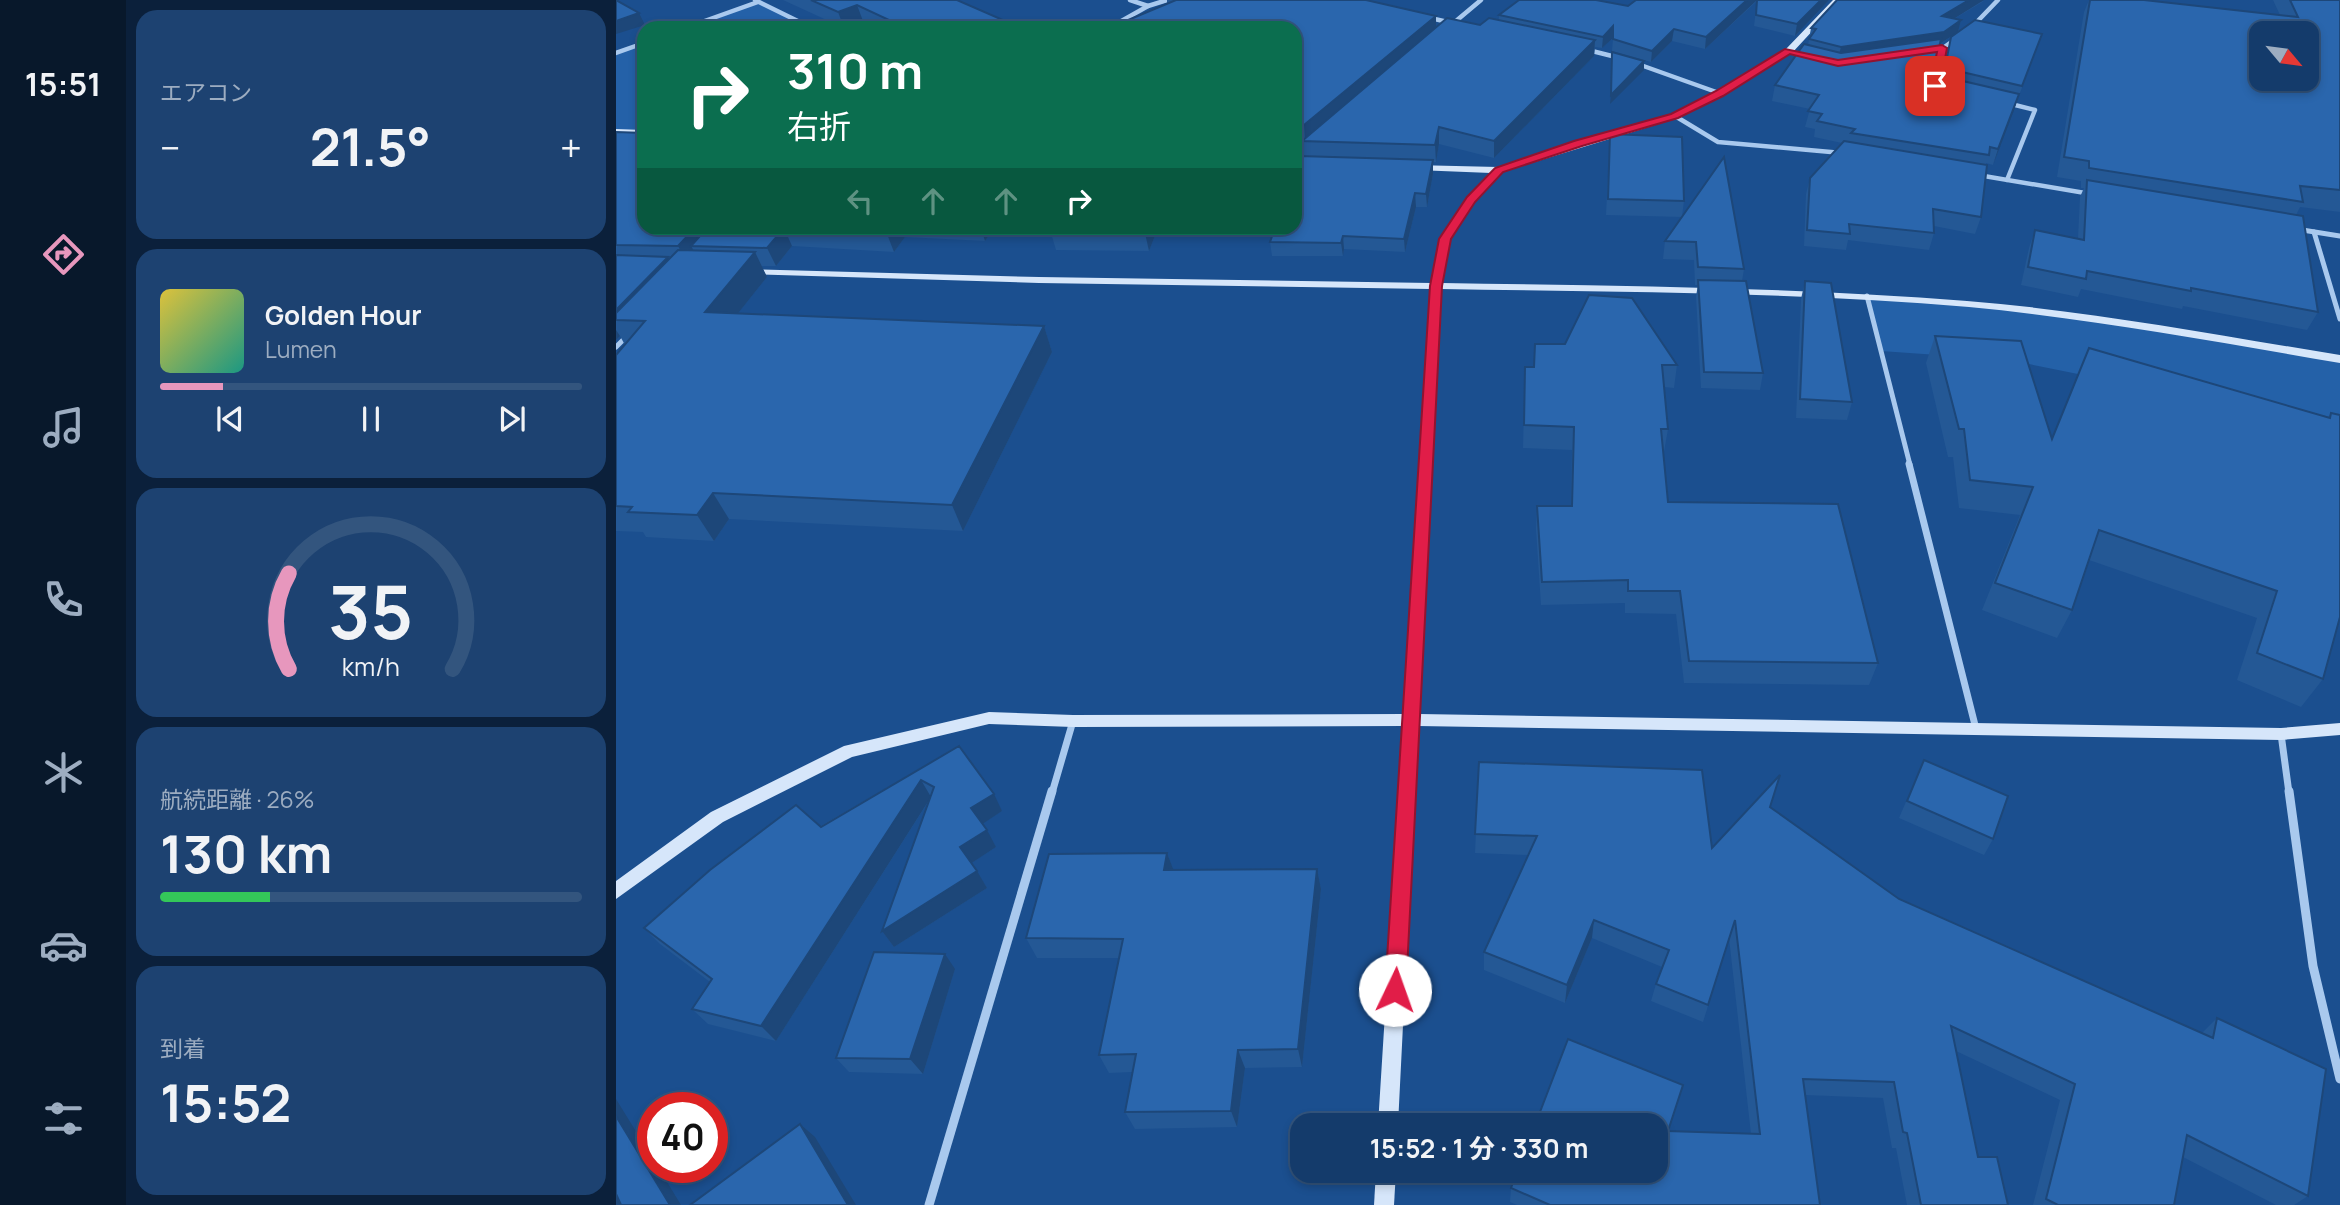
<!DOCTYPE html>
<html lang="ja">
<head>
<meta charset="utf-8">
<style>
  :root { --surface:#143b6b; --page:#1d4271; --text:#f1f3f6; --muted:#9dadc1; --line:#33557e; --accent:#e797bd }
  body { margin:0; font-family:Manrope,"Noto Sans JP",sans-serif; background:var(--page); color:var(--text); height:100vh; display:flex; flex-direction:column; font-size:26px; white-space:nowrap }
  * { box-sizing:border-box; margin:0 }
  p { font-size:23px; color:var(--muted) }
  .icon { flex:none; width:38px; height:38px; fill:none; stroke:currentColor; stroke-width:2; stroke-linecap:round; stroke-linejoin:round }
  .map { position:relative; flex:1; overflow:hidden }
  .drawer { display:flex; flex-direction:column; gap:10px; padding:10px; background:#0b203b; width:490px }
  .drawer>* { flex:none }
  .top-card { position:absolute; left:21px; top:21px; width:665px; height:214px; border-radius:21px; box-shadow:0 4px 10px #0003,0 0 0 2px var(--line); background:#0b6e4f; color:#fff; overflow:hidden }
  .needle { width:46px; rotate:119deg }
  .tools { position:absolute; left:1633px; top:21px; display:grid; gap:14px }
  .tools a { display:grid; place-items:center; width:70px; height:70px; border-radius:14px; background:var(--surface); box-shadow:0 4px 10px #0003,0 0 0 2px var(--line); font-size:35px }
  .speed { position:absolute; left:21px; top:1092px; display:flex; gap:14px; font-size:35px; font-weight:700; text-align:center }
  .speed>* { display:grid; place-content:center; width:91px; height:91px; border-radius:50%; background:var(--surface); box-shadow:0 4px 10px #0003,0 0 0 2px var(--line); line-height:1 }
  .speed .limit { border:10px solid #d22; background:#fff; color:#111 }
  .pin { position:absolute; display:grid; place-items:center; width:60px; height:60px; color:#fff; margin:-30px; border-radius:14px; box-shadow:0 4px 10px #0006 }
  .me { position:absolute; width:77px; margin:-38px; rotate:3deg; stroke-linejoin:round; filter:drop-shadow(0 0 5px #0008) }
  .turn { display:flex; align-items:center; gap:24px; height:147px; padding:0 35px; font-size:32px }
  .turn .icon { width:91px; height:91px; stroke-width:2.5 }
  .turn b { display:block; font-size:49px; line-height:60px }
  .lanes { display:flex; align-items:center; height:66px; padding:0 35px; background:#0003; justify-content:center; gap:35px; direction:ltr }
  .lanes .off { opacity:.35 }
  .big { font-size:52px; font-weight:700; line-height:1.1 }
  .drawer .card { flex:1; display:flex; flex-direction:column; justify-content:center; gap:10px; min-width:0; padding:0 24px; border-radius:21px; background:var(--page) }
  .drawer .dial { align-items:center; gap:0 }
  .dial svg { height:182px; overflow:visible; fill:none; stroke:var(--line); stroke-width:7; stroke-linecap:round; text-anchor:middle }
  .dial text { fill:var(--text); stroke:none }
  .song { display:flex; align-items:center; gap:21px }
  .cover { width:84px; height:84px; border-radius:10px; background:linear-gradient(135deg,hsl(50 70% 55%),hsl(170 70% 35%)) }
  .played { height:7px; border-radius:4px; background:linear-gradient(90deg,var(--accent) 15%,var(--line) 15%) }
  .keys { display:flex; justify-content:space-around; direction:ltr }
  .heat { display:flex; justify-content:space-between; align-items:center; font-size:38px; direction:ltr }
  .charge { height:10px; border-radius:5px; background:linear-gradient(90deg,#34c759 26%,var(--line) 0) }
  .trip { position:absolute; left:674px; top:1113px; width:378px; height:70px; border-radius:21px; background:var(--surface); box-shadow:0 4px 10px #0003,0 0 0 2px var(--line); font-weight:700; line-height:70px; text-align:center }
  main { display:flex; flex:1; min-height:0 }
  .dock { display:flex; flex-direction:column; width:126px; justify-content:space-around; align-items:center; background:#08182b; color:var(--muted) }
  .dock .icon { width:49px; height:49px }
  .dock .current { color:var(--accent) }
  .dock b { font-size:32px; color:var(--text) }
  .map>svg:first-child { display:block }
  .green { fill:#2461a8 }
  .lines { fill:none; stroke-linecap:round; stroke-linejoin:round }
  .street-far3 { stroke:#a9c9ee; stroke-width:4.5 }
  .street-far2 { stroke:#a9c9ee; stroke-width:5 }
  .street-far1 { stroke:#a9c9ee; stroke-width:7 }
  .street { stroke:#a9c9ee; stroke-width:9 }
  .secondary { fill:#d6e6fa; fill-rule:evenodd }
  .wall { fill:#245895 }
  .shaded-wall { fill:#1d4779 }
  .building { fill:#2a66ad; stroke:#1d4779; stroke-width:2; fill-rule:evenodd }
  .route { fill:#e11d48; stroke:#92132f; stroke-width:2 }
</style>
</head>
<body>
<main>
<nav class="dock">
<b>15:51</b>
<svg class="icon current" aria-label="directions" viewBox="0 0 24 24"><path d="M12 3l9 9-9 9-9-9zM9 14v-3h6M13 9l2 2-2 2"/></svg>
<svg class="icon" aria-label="music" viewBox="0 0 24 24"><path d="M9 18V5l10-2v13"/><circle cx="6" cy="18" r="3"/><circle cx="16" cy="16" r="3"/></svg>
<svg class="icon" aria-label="phone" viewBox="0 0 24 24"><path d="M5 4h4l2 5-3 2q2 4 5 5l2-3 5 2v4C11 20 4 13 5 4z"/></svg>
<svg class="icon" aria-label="climate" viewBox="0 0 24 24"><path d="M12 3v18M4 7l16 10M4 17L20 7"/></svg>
<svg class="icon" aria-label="car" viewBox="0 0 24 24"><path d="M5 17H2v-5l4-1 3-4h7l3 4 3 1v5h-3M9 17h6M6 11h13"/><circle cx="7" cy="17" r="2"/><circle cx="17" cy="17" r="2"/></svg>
<svg class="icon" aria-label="filters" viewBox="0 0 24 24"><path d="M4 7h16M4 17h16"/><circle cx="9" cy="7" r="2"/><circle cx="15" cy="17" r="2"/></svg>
</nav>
<section class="drawer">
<div class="card"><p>エアコン</p>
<div class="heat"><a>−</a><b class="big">21.5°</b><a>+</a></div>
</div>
<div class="card">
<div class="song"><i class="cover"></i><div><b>Golden Hour</b><p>Lumen</p></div></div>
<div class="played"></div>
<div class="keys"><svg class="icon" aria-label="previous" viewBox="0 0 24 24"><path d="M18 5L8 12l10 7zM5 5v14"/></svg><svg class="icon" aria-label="pause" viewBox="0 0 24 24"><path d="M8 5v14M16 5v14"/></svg><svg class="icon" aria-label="next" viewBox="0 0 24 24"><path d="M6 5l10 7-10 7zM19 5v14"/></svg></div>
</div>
<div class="card dial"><svg viewBox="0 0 100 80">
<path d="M14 69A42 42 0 1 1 86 69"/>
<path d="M14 69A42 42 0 0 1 14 27" stroke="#e797bd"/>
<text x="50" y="56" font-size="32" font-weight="700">35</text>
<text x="50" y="72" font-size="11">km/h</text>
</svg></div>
<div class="card"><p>航続距離 · 26%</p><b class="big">130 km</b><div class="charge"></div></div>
<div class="card"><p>到着</p><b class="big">15:52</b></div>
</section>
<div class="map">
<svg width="1724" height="1205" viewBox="0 0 1724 1205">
  <rect width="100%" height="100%" fill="#1b4f8f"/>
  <g class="green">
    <path d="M142 2 196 28H69Z"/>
    <path d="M28 43V133L0 132V53Z"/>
    <path d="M1251 296 1470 317 1724 359V430L1616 405 1393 360 1265 351Z"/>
  </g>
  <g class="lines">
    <g class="street-far3">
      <path d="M139 0 196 28"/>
      <path d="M514 0 532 6"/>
      <path d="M810 17 836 23"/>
      <path d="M834 26 865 0"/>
      <path d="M1356 27 1382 0"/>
      <path d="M69 28 142 2"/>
      <path d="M493 28 532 6 551 0"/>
      <path d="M972 50 1004 58"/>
      <path d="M1314 50 1327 48 1341 38"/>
      <path d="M0 53 28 43"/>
      <path d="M1019 63 1103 93"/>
      <path d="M1320 82 1327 48"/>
      <path d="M1391 103 1419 110 1391 180"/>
      <path d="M1059 116 1102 142 1226 153"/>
      <path d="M679 157 694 144"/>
      <path d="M1362 175 1475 194"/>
    </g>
    <g class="street-far2">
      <path d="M1680 229 1724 236"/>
      <path d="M1698 232 1724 319"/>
      <path d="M1251 296 1294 465"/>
      <path d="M0 347 12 335"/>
    </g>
    <g class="street-far1">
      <path d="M1293 464 1360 729"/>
      <path d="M1665 734 1673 793"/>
      <path d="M436 793 457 721"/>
    </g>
    <g class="street">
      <path d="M1673 791 1697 966 1724 1079"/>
      <path d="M313 1205 436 791"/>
    </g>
    <g class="secondary">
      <path d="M1217 0H1225L1176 53 1106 95 1062 118 886 172 859 202 834 239 826 283C1001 286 1176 287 1351 301 1476 311 1600 335 1724 355V363C1601 342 1478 319 1353 307 1178 292 1001 292 825 289L803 714 1665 728 1724 723V735L1665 740 802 726 782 1125H762L787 726 457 727 373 724 236 757 107 822 0 899V881L95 812 228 746 373 712 457 715 788 714 814 289 423 283 131 274 127 273V269L423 277 815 283 824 239 851 198 875 173 800 170 797 169V165L882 167 1056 114 1100 91 1170 49Z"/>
      <path d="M0 129 28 130V136L0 135Z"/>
      <path d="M760 1171H780L778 1205H758Z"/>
    </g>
  </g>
  <g class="wall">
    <path d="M167 0H341L405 28H262L247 21 228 28Z"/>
    <path d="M551 0H750L820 16V28L864 25 883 20V15L1012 6 1020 0H1213L1179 36 1138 26 1141 1 1089 49 1056 41 1035 62 996 51 997 38 986 48 979 47 978 56 878 158 823 144 820 162H817V174L811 207H800L789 252 728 249 727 256H656L654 242 688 156 686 141 679 139V28L551 4Z"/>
    <path d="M1473 0H1528L1664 15 1657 0H1724V212L1684 207 1680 215 1702 312 1691 330 1567 306 1566 309 1465 289 1462 297 1405 285 1413 248 1419 230 1462 238 1464 197 1468 188H1465V181L1441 177 1468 12Z"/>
    <path d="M1368 1 1338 19 1345 20 1342 32 1324 44 1318 70 1321 75 1326 76 1335 37 1426 34 1377 165 1370 163 1365 217 1359 234 1318 226V233L1313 250 1232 240 1230 250 1188 246 1190 194 1194 178 1226 143 1198 137 1199 129 1189 127 1194 109 1156 101 1159 85 1192 45 1195 28Z"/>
    <path d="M0 132 28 228H378L369 241 289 237 278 252 176 246 160 266H145L151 277 122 313 428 326 436 352 347 531 113 519 98 541 30 537 27 532 0 531V355L9 345 4 336 0 340Z"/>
    <path d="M994 134 1068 201 1066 217 990 215Z"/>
    <path d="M1108 157 1128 269 1126 281 1147 373 1144 390 1085 388 1080 296 1082 285H1079L1078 260 1047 259 1049 241Z"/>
    <path d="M437 228H542L533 251 440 250 435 233Z"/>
    <path d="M1189 281 1236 402 1231 420 1180 418 1185 299Z"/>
    <path d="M1319 336 1436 438 1473 348 1712 417 1715 413 1707 679 1685 707 1621 680 1641 618 1473 560 1456 610 1441 638 1366 610 1404 515 1343 508 1337 457H1332L1310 363Z"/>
    <path d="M949 344 1061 365 1058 388 1048 387 1052 429 1048 452H1047L1052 502 1262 663 1253 685 1068 683 1060 614 1009 613V603L925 605 920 529 921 506H955L956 450 907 448 909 367H918Z"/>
    <path d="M343 746 386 811 366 824 380 847 355 863 371 888 278 947 266 931 314 799 160 1041 92 1024 76 1009 94 982 44 944 28 928Z"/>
    <path d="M1308 760 1377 839 1368 855 1283 818Z"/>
    <path d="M863 762 1096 848 1154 807 1283 899 1586 1033 1601 1018 1692 1196 1678 1205H1660L1567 1157 1558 1205H1417L1444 1100 1340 1051 1362 1157 1392 1205H1291L1280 1148H1276L1267 1098 1189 1095 1204 1205H901L894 1202 895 1188 1052 1131 1135 1134 1113 938 1087 1022 1035 1001 1040 984 1046 967 976 938 949 1003 868 970V952L912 855 859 853Z"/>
    <path d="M551 853 557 870 701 869 705 889 686 1067 629 1068 621 1127 519 1129 509 1112 516 1072 493 1073 483 1055 503 958H421L410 938Z"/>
    <path d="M339 969 307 1074 233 1072 220 1058Z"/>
  </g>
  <g class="shaded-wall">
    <path d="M1131 0H1141L1089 49 1090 37Z"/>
    <path d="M1205 0H1213L1179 36 1181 24Z"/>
    <path d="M1353 0H1368L1323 28 1326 16Z"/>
    <path d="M241 5 247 21 228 28 222 12Z"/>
    <path d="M23 13 29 25 0 34V21Z"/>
    <path d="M820 16V32L689 142 688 125Z"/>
    <path d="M1345 20 1342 32 1325 43 1222 58 1225 47Z"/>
    <path d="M997 26V38L986 48 987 37Z"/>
    <path d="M1058 29 1056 41 1035 62 1036 51Z"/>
    <path d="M979 40 978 56 878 158V141Z"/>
    <path d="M1028 61V70L994 104 995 95Z"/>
    <path d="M1403 94 1398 110 1377 165 1382 149Z"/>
    <path d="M823 127V144L820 162 819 145Z"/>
    <path d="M817 160V174L811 207 810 194Z"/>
    <path d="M799 193 800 207 789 252 788 239Z"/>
    <path d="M79 228H104L75 246 80 254 72 264 62 246Z"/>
    <path d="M168 228 176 246 160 266 151 248Z"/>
    <path d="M276 228H285L289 237 278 252 271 234Z"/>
    <path d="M365 228H378L369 241Z"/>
    <path d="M531 228H542L533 251 529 233Z"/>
    <path d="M727 236 728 249 727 256 725 243Z"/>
    <path d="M139 252 151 277 103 337 89 312Z"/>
    <path d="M52 257 62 275 0 320V310Z"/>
    <path d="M428 326 436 352 347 531 336 505Z"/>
    <path d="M0 330 4 336 0 340Z"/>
    <path d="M97 493 113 519 98 541 81 515Z"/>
    <path d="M305 780 315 797 160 1041 145 1026Z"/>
    <path d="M378 794 386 811 365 825 355 808Z"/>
    <path d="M371 830 380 847 354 864 344 847Z"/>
    <path d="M551 853 559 874 548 870Z"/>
    <path d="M701 869 705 889 686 1067 682 1049Z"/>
    <path d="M361 871 371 888 278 947 266 931Z"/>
    <path d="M978 920 976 938 949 1003 951 985Z"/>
    <path d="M329 954 339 969 307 1074 294 1059Z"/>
    <path d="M622 1050 629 1068 621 1127 615 1111Z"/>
    <path d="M0 1099 37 1159V1167H42L65 1205H54L0 1116Z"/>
    <path d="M184 1124 199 1137 240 1205H232Z"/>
    <path d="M0 1192 15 1205H0Z"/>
  </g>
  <g class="building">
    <path d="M0 0 23 13 0 21Z"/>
    <path d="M195 0H341L405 28H290L241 5 222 12Z"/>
    <path d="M560 0H750L820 16 688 125 679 122V28H493Z"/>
    <path d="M903 0H980L1012 6 1020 0H1131L1090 37 1058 29 1036 51 997 39V26L987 37 883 15Z"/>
    <path d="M1141 0H1205L1181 24 1140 15Z"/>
    <path d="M1221 0H1353L1326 16 1345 20 1328 32 1225 47 1193 39 1200 29 1195 28Z"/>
    <path d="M1474 0H1528L1682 17 1674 0H1724V190L1684 186 1687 202 1473 168V161L1448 157ZM1645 33H1690V79H1645Z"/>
    <path d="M831 18 864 25 873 18 979 40 878 141 823 127 819 145 686 141Z"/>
    <path d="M1359 20 1426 34 1406 86 1329 68 1335 37Z"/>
    <path d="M1325 39 1318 70 1321 75 1403 94 1382 149 1374 147 1373 155 1235 133 1239 129 1201 121 1206 114 1192 111 1203 95 1159 85 1188 44 1225 53Z"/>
    <path d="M996 52 1028 61 995 95Z"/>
    <path d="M0 132 28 133V228H79L62 246 0 245Z"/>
    <path d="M994 134 1066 137 1068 201 992 199Z"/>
    <path d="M1228 141 1371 165 1365 217 1317 209 1318 233 1233 224 1234 234 1191 230 1194 178Z"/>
    <path d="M683 156 817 160 810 194 799 193 788 239 727 236 725 243 654 242 659 228H679V166Z"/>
    <path d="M1108 157 1128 269 1082 267 1080 242 1049 241Z"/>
    <path d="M1471 180 1687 216 1702 312 1575 288V291L1471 271 1470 279 1412 267 1419 230 1468 240Z"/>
    <path d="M91 228H276L271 234 168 228 151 248 75 246Z"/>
    <path d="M437 228H531L529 233H435Z"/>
    <path d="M62 250 139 252 89 312 428 326 336 505 97 493 81 515 12 512 16 507 0 506V355L29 321 0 320V313Z"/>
    <path d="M0 255 52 257 0 310Z"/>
    <path d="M1082 280 1130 281 1147 373 1088 372Z"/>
    <path d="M1189 281 1215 283 1236 402 1184 399Z"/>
    <path d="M973 295 1016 298 1061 365H1046L1052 429H1045L1052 502 1222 504 1262 663 1073 661 1064 591H1012V580L926 582 921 506H956L958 427 908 425 909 367H918L919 344H949Z"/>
    <path d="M1319 336 1405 341 1436 439 1473 348 1714 418 1715 413 1724 415V617L1707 679 1641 653 1661 591 1483 530 1456 610 1379 583 1417 487 1354 480 1348 429H1343Z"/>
    <path d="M343 746 378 794 355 808 371 830 344 847 361 871 266 931 318 787 305 780 145 1026 76 1009 96 979 28 928 94 870 180 805 205 827Z"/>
    <path d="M1308 760 1392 796 1377 839 1291 801Z"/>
    <path d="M863 762 1086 770 1096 848 1164 775 1154 807 1283 899 1597 1038 1601 1018 1710 1069 1692 1196 1571 1135 1558 1205H1442L1430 1199 1459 1084 1335 1026 1362 1157H1381L1392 1205H1305L1291 1133 1287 1132 1278 1082 1187 1079 1204 1205H934L895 1188 901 1171H1040V1125H919L952 1039 1067 1085 1052 1131 1144 1134 1119 920 1092 1005 1040 984 1053 950 978 920 951 985 868 952 921 836 859 834Z"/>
    <path d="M551 853 548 870 701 869 682 1049 622 1050 615 1111 509 1112 520 1054 483 1055 507 939 410 938 433 854Z"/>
    <path d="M258 952 329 954 294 1059 220 1058Z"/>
    <path d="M0 1116 54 1205H5L0 1194Z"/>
    <path d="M184 1124 232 1205H74Z"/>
  </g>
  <path class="route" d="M1326 45 1331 48 1324 86 1319 89 1314 86 1321 52 1222 66 1174 54 1107 96 1062 118 966 146 887 172 859 202 835 239 826 286 790 990 787 997 779 1000 772 997 769 990 814 286 823 239 851 197 879 168 958 141 1055 114 1100 91 1169 49 1222 60Z"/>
</svg>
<div class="tools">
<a><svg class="needle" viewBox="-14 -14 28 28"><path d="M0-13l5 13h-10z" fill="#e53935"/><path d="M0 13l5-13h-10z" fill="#9dadc1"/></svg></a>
</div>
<div class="speed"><div class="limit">40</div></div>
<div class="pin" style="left:1319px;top:86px;background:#d93025"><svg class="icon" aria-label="arrive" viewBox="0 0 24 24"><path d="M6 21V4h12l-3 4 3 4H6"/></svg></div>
<svg class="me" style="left:779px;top:990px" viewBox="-20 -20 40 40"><circle r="19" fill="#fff"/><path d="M0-13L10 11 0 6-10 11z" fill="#e11d48"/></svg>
<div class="trip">15:52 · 1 分 · 330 m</div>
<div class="top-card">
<div class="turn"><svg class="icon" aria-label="right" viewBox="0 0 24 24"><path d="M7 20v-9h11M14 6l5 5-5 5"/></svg><div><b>310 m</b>右折</div></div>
<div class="lanes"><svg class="icon off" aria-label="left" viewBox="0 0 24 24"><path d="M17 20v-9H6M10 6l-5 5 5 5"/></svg><svg class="icon off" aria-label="ahead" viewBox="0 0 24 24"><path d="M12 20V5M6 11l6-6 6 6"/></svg><svg class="icon off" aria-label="ahead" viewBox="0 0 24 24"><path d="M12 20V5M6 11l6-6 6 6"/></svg><svg class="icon" aria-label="right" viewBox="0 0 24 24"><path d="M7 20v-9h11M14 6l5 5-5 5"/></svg></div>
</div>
</div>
</main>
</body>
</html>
